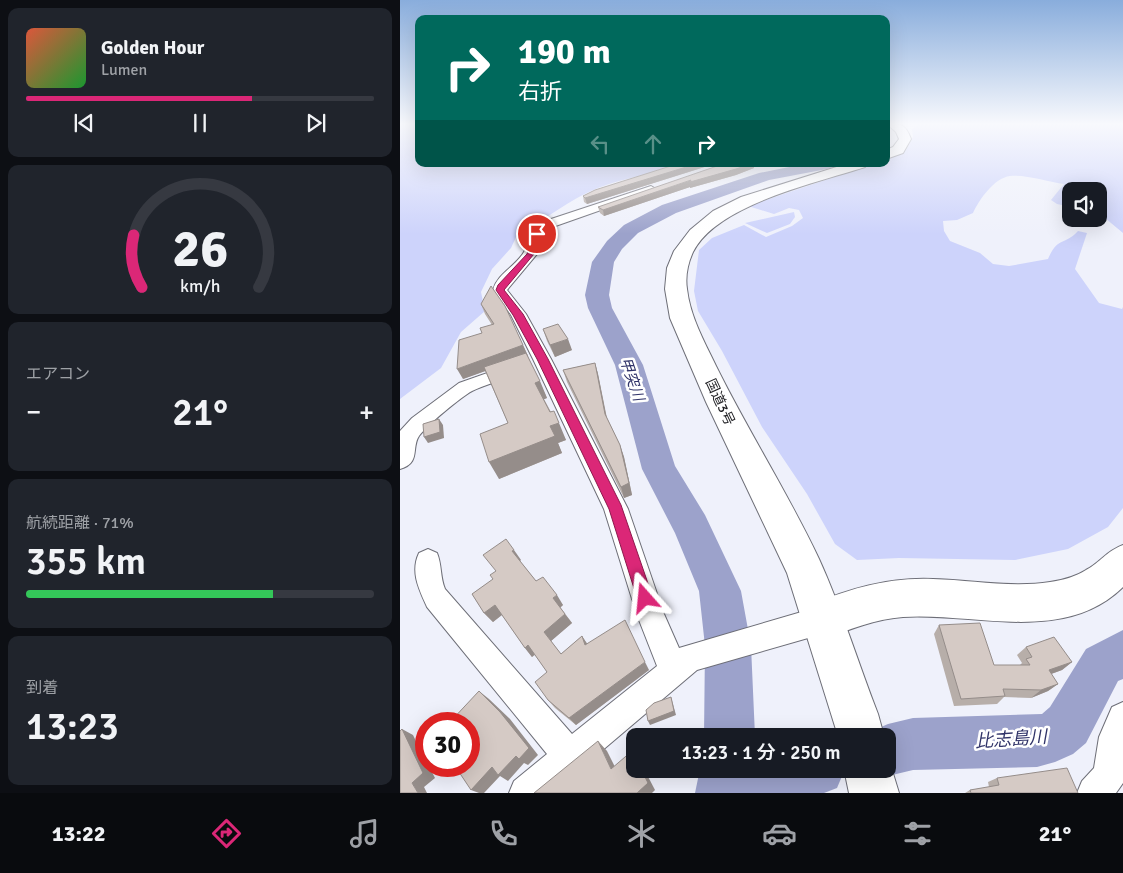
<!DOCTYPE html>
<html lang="ja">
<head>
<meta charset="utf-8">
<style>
  :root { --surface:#171b24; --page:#20242c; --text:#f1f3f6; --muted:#9ea1a6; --line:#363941; --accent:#db2777 }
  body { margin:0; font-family:Signika,"Noto Sans JP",sans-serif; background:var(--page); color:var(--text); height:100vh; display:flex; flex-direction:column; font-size:19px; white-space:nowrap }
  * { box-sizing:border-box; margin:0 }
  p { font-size:16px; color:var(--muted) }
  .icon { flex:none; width:28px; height:28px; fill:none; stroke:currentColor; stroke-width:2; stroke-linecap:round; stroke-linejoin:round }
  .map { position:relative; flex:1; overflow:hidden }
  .sheet { display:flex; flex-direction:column; gap:8px; padding:8px; background:#0d0f14; width:400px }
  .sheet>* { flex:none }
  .hud { position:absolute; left:15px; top:15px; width:475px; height:152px; border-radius:10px; box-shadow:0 5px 20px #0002; background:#00695c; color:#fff; overflow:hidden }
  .tools { position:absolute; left:662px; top:182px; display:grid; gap:10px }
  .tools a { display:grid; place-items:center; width:45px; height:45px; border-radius:10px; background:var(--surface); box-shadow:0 5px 20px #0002; font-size:25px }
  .speed { position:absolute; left:15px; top:712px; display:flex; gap:10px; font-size:25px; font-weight:700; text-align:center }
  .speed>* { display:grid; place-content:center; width:65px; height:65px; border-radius:50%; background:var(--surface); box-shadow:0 5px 20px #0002; line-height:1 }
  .speed .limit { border:8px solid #d22; background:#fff; color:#111 }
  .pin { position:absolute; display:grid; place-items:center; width:42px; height:42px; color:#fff; margin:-21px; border:2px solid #fff; border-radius:50%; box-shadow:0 1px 5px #0007 }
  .me { position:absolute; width:55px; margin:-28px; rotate:342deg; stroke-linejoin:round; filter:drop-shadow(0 0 4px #0008) }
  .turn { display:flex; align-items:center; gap:18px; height:105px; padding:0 20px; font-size:22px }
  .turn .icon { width:65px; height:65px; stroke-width:2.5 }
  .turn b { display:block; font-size:35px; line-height:42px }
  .lanes { display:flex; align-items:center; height:48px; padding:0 20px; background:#0003; justify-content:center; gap:25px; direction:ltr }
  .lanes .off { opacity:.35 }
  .big { font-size:38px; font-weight:600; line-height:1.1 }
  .sheet .widget { flex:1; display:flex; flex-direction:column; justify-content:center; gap:8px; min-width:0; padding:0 18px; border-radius:10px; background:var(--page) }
  .sheet .dial { align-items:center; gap:0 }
  .dial svg { height:130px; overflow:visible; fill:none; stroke:var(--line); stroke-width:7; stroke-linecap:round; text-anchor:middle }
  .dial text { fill:var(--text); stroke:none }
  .song { display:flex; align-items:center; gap:15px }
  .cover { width:60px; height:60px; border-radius:8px; background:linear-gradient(135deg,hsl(10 70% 55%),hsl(130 70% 35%)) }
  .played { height:5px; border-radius:2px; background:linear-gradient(90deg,var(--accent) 65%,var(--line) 65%) }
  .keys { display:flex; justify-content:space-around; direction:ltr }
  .heat { display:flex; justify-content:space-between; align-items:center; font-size:28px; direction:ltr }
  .charge { height:8px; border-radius:4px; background:linear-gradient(90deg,#34c759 71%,var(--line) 0) }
  .trip { position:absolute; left:226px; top:728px; width:270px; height:50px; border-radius:10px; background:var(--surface); box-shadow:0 5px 20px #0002; font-weight:600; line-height:50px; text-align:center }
  .tabs { display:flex; height:80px; justify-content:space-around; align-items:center; background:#090b0e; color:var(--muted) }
  .tabs .icon { width:35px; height:35px }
  .tabs .active { color:var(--accent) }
  .tabs b { font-size:22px; color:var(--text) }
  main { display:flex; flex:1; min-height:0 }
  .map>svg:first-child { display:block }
  .green { fill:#cdd3fb }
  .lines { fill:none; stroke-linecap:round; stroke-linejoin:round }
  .river { fill:#9ca2cb; fill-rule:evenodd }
  .street-casing { stroke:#6d6e77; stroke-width:2 }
  .secondary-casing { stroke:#6d6e77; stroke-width:2 }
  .highway-casing { stroke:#6d6e77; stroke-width:2 }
  .street { fill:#fff; fill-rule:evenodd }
  .secondary { fill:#fff; fill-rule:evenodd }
  .highway { fill:#fff; fill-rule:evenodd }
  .wall { fill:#b7aea9 }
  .shaded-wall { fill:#958d8a }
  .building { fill:#d5cac5; stroke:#958d8a }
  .route { fill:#db2777; stroke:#8e194d }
  .labels { text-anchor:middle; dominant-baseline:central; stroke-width:5; stroke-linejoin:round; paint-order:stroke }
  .street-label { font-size:14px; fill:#1d1d21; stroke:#fff }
  .water-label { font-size:15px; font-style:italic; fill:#313469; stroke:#fff }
  .near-water-label { font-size:18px; font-style:italic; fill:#313469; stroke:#fff }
</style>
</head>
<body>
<main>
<section class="sheet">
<div class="widget">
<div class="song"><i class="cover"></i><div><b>Golden Hour</b><p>Lumen</p></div></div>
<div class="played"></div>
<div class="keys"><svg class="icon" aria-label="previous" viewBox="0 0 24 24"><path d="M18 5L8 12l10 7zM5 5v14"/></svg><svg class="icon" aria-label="pause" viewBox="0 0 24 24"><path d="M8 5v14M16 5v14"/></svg><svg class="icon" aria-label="next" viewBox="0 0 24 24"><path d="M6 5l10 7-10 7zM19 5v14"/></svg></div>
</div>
<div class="widget dial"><svg viewBox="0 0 100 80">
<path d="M14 69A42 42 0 1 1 86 69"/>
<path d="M14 69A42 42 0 0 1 9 37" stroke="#db2777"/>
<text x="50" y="56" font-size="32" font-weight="700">26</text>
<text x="50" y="72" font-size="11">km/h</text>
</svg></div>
<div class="widget"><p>エアコン</p>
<div class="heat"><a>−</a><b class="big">21°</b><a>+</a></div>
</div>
<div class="widget"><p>航続距離 · 71%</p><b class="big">355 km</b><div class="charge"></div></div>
<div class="widget"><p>到着</p><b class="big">13:23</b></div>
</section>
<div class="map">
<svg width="723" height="793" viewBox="0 0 723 793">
  <rect width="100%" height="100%" fill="#eff1fb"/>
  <g class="green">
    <path d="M0 123H19V164H276C251 175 223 178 198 188 168 200 145 220 117 235L111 248 92 269 81 292 85 311 61 332 41 368 0 399Z"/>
    <path d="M518 123H723V233L699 213V191H671V207L657 204 651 200 664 184C649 182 624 174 610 176 594 178 579 200 573 213L557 220 543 221 544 231 550 241 580 253 593 264 609 266 648 259C658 236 664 246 678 231L687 233 675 269 699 303 722 309 723 307V508L708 527 668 549 615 560 499 558 457 560 435 544 407 494 362 427 322 351 298 311 294 291 299 250 312 238 344 225 366 237 392 226 403 218 399 210 389 208 374 214 348 206 473 164H486V160L506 150 513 137 512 129 517 126Z"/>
    <path d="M394 212 395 217 390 224 367 233 345 223Z"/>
  </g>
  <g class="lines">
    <g class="river">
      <path d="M404 164H435L433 167 427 169 369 180 276 213 238 233 222 249 214 262 209 295 212 308 243 365 275 466 305 515 341 591 351 646 355 736H304L305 646 299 591 275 533 242 469 215 365 188 308 185 295 192 262 207 241 224 225 262 205 359 173Z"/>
      <path d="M723 630V679L718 681 686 743 673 754 655 762 637 767 513 770 488 776 471 769H488V736H468L470 732 488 724 513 718 642 714 650 707 686 649Z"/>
      <path d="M300 769H445L437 788 424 793H295Z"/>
    </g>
    <defs>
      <g id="street">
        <path d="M251 186 256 189 255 191 147 229 143 234 137 254 107 290 126 314 151 359 228 509 264 614 279 648 422 606 432 610 436 620 432 630 422 634 297 670 152 793H109L114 781 147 754 27 607C19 589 10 572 19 553L28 549 37 553C42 565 40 577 45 589L172 734 257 666 237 615 204 509 133 359 111 315 93 290C97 274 116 266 124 252 130 243 131 233 139 223Z"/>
        <path d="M113 364 119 366 122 370 119 374C104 380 87 384 72 391 61 397 27 425 19 436 11 448 21 463 0 469V431L12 418 59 383Z"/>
        <path d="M723 702V783L716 793H677L682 781 694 768 699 737 712 707Z"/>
      </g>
      <path id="secondary" d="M723 545V587C664 645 574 612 503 617 475 619 448 630 422 640L408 634 402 620 408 606C448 589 488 577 533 579 571 580 612 588 650 582 663 580 675 577 686 570 701 562 705 552 723 545Z"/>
      <g id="highway">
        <path d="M486 123C501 123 506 125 511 139L503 153 486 159V150L493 147 499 139 496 132Z"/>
        <path d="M446 164H467L465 167C417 183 317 204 293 252 288 263 285 276 287 289 290 316 304 341 316 366 348 431 388 493 419 559 442 609 458 663 478 714L484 736H438L387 573 306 402 270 318 265 289 267 268 274 251 290 230 313 211 341 197Z"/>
        <path d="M488 757 499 793H449L444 769H488Z"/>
      </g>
    </defs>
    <use href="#street" class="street-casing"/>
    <use href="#secondary" class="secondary-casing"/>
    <use href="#highway" class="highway-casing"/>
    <use href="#street" class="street"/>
    <use href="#secondary" class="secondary"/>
    <use href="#highway" class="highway"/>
  </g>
  <g class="wall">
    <path d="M273 164H314L187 204 184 202 183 196 273 166Z"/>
    <path d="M354 166V168L336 175 290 188V187L204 216 200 213 198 207Z"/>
    <path d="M81 304 123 345 147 398 144 399 166 440 158 443 162 453 99 479 108 423 85 371 63 379 82 333 92 325 85 314Z"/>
    <path d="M143 329 172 350 155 357 147 341Z"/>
    <path d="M195 363 198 374 207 418 220 445 224 457 232 495 224 498 167 382 163 370Z"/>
    <path d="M121 560 120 561 136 581 163 605 160 607 172 623 151 641 161 654 182 636 187 644 249 670 176 725 155 708 148 700 147 672 135 655 132 657 125 648 102 615 93 622 84 613 72 594Z"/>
    <path d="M539 625 594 665H620L622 663 617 655 626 647 672 662 662 670 651 674 658 684 648 691 631 698 604 697 597 704 554 706 534 634Z"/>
    <path d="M597 778 678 793H565L570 790 589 787 588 782Z"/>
  </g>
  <g class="shaded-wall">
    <path d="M490 123 489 128 486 130V124Z"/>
    <path d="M296 164H314L187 204 185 198Z"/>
    <path d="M351 164H360L354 166V168L336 175 290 188V187L204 216 203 210 291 180Z"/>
    <path d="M168 339 172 350 155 357 150 345Z"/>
    <path d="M123 345 128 356 63 379 57 369Z"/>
    <path d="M195 363 198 374 208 425 205 414Z"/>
    <path d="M140 381 147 398 142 400 135 383Z"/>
    <path d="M39 419 43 425 44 438 28 443 24 437Z"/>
    <path d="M159 423 166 440 158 443 162 453 99 479 89 462 150 426Z"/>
    <path d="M220 445 224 457 232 495 224 498 221 487Z"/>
    <path d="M114 550 121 560 119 562 112 551Z"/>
    <path d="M157 595 163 605 160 608 153 598Z"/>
    <path d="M95 605 103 614 93 622 84 613Z"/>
    <path d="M165 614 172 623 151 641 144 632Z"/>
    <path d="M182 636 188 645H185Z"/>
    <path d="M128 645 135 654 132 657 125 648Z"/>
    <path d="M245 662 249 670 176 725 169 718Z"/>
    <path d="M672 662 662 670 640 678 649 670Z"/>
    <path d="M658 684 648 691 631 698 641 690Z"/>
    <path d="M79 691 89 699 110 719 138 755 128 765 124 763 108 781 100 776 84 793H79L71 790Z"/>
    <path d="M271 697 276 715 250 725 248 721Z"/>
    <path d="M2 729 13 735 26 762V766H29L35 778 24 787 27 793H18L12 783Z"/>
    <path d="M198 741 207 751 220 777 211 769Z"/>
    <path d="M241 769H244L255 790 252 793H237Z"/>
  </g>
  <g class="building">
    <path d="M275 164H296L185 198 183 196 195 190 277 164Z"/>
    <path d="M323 164H351L336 169 290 182 291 180 203 210 198 207Z"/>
    <path d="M91 286 105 306 123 345 57 369 59 340 82 333 80 328 94 324 81 304Z"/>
    <path d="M158 324 168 339 150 345 143 329Z"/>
    <path d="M126 353 140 381 135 383 150 412 154 411 159 423 150 426 155 436 89 462 80 434 108 423 84 367Z"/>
    <path d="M195 363 205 414 220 445 229 483 221 487 163 370Z"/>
    <path d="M39 419 40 432 24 437 23 424Z"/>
    <path d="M106 539 114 550 112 551 136 581 143 577 157 595 153 598 165 614 144 632 161 654 182 636 185 645 225 620 245 662 169 718 148 700 135 682 147 672 128 645 125 648 95 605 84 613 72 594 93 579 90 575 96 571 83 555Z"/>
    <path d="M580 623 594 665H630L626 659 632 657 626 647 654 637 672 662 649 670 658 684 641 690 603 689 605 696 561 699 539 625Z"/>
    <path d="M79 691 100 712 129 748 119 759 116 756 98 775 92 767 71 790 55 766H69V744L70 743 69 742V724H51L50 722Z"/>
    <path d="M271 697 274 711 248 721 246 710 254 703Z"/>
    <path d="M2 729 23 773 12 783 18 793H0V731Z"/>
    <path d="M198 741 211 769 232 751 235 757V769H241L248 783 237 793H134Z"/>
    <path d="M667 768 678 793H571L570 790 599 785 597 778Z"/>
  </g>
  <linearGradient id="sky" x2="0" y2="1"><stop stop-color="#89addc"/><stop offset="0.53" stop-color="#f8f9fd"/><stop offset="1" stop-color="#f8f9fd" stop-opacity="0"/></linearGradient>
  <rect width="723" height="234" fill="url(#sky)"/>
  <path class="route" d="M137 231 141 234 134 254 104 290 123 314 148 359 221 505 253 598 251 603 245 606 240 603 237 598 209 509 137 359 113 315 96 290 98 285 127 254 134 234Z"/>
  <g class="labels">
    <g class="street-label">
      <text transform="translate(320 402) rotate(65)">国道3号</text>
    </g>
    <g class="water-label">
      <text transform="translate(232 379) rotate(71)">甲突川</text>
    </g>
    <g class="near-water-label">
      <text transform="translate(611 739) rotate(-4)">比志島川</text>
    </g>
  </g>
</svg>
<div class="tools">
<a><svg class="icon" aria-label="sound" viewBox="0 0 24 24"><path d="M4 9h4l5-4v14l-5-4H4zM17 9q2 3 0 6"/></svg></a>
</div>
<div class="speed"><div class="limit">30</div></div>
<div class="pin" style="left:137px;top:234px;background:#d93025"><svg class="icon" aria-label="arrive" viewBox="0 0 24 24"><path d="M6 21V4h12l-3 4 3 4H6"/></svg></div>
<svg class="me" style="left:245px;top:598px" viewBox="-20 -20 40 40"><path d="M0-17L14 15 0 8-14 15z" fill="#db2777" stroke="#fff" stroke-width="4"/></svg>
<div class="trip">13:23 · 1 分 · 250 m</div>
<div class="hud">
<div class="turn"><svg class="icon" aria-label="right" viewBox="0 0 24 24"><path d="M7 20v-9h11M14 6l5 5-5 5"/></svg><div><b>190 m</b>右折</div></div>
<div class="lanes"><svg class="icon off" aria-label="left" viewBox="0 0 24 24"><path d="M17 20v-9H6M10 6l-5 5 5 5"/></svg><svg class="icon off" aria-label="ahead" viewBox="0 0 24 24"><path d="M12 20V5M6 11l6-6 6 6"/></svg><svg class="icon" aria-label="right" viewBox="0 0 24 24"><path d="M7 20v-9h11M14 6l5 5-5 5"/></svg></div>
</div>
</div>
</main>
<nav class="tabs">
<b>13:22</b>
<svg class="icon active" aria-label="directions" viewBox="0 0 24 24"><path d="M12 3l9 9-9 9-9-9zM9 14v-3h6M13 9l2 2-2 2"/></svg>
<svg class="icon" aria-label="music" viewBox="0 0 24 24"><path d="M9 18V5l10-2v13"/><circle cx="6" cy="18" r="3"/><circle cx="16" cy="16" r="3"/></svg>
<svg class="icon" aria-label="phone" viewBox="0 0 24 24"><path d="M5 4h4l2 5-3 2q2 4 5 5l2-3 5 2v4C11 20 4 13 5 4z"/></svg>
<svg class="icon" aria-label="climate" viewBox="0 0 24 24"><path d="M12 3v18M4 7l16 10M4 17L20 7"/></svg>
<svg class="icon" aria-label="car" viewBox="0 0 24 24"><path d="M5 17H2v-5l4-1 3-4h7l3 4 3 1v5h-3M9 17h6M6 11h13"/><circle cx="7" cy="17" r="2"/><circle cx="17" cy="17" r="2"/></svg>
<svg class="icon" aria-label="filters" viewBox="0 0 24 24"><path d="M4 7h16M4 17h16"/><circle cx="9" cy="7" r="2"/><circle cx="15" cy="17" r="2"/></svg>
<b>21°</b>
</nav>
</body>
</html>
